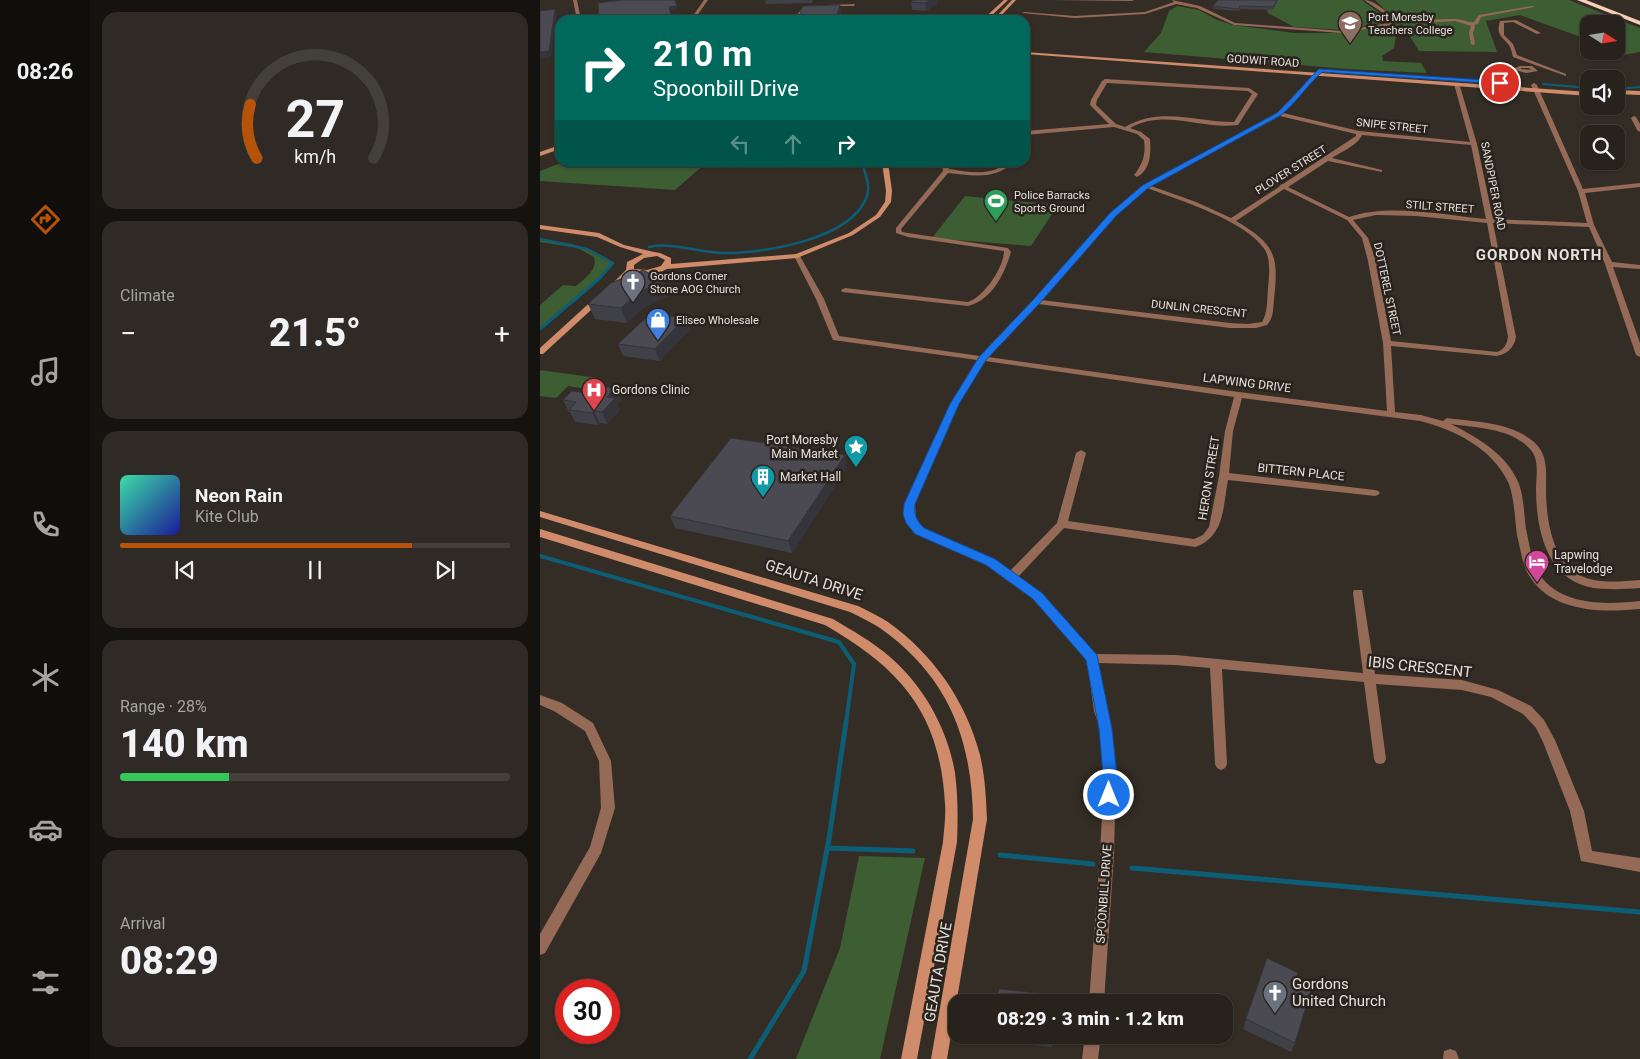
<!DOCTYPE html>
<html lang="en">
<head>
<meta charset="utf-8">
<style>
  :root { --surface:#27221c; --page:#2f2a25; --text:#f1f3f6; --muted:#a4a4a3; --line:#433f3b; --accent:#b45309 }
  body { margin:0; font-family:Roboto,sans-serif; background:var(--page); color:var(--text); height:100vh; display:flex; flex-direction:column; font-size:19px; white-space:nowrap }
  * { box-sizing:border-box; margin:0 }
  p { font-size:16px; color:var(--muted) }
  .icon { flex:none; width:28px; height:28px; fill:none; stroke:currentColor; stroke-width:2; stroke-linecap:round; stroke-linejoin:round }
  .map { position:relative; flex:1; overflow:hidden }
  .drawer { display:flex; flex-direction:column; gap:12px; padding:12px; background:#15130f; width:450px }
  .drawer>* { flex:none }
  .hud { position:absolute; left:15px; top:15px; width:475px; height:152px; border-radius:15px; box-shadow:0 1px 4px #0004,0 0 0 1px var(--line); background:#00695c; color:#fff; overflow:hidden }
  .needle { width:32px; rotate:102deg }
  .fabs { position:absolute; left:1040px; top:15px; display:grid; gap:10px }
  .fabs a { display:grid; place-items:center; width:45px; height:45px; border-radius:10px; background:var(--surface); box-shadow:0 1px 4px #0004,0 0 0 1px var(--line); font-size:25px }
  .speed { position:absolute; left:15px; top:979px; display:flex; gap:10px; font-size:25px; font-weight:700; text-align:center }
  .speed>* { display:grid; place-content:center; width:65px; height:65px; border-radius:50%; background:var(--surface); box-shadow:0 1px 4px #0004,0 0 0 1px var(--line); line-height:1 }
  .speed .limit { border:8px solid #d22; background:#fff; color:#111 }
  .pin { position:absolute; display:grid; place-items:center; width:42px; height:42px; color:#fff; margin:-21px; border:2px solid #fff; border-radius:50%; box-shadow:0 1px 5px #0007 }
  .me { position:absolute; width:55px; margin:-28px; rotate:0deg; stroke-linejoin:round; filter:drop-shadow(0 0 4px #0008) }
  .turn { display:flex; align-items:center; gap:18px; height:105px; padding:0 15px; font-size:22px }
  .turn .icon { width:65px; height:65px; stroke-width:2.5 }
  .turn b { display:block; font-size:35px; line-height:42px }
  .lanes { display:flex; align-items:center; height:48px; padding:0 15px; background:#0003; justify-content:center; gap:25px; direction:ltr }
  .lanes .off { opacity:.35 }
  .big { font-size:38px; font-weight:800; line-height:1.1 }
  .drawer .widget { flex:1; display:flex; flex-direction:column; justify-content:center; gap:8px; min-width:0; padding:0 18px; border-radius:15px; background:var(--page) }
  .drawer .dial { align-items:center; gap:0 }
  .dial svg { height:130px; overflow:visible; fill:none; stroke:var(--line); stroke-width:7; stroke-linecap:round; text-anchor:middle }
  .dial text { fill:var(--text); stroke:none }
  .song { display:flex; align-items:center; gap:15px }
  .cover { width:60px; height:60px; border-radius:8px; background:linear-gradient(135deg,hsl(160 70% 55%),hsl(240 70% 35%)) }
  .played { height:5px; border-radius:2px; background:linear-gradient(90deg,var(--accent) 75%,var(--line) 75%) }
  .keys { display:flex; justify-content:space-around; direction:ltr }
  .heat { display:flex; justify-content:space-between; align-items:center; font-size:28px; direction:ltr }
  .charge { height:8px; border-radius:4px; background:linear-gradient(90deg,#34c759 28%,var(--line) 0) }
  .trip { position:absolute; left:408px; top:994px; width:285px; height:50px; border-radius:15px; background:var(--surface); box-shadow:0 1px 4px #0004,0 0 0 1px var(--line); font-weight:800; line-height:50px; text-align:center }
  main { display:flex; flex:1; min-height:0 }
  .dock { display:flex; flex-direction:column; width:90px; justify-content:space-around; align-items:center; background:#100e0b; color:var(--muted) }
  .dock .icon { width:35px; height:35px }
  .dock .active { color:var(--accent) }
  .dock b { font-size:22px; color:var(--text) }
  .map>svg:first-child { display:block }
  .green { fill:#3d5d32 }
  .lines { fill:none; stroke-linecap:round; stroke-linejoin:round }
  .stream-far4 { stroke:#0c5e76; stroke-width:2 }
  .stream-far3 { stroke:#0c5e76; stroke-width:2.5 }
  .stream-far2 { stroke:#0c5e76; stroke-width:3 }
  .stream-far1 { stroke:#0c5e76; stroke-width:4 }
  .stream { stroke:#0c5e76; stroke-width:5 }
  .street { fill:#956a56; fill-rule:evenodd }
  .secondary { fill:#d08b6a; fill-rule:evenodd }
  .highway { fill:#facfba; fill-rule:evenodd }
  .wall { fill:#404047 }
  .shaded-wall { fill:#34343a }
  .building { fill:#4b4a53; stroke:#34343a }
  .route { fill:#1a73e8; stroke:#114b97 }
  .labels { text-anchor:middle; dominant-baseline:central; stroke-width:5; stroke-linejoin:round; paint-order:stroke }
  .far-poi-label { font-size:11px; fill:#e5e0dc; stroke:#2a231d; text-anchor:start }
  .far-street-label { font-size:11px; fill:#e5e0dc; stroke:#2a231d }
  .street-label { font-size:12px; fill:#e5e0dc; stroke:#2a231d }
  .poi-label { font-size:12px; fill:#e5e0dc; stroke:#2a231d; text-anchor:start }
  .far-district-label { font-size:15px; font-weight:bold; letter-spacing:1px; fill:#e5e0dc; stroke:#2a231d }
  .near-street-label { font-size:15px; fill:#e5e0dc; stroke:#2a231d }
  .near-poi-label { font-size:15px; fill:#e5e0dc; stroke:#2a231d; text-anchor:start }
</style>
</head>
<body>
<main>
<nav class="dock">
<b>08:26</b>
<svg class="icon active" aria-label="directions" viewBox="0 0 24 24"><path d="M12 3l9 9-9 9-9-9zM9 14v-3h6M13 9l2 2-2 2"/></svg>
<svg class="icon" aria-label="music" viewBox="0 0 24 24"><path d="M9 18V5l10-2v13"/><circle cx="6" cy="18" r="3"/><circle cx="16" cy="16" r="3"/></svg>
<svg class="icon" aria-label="phone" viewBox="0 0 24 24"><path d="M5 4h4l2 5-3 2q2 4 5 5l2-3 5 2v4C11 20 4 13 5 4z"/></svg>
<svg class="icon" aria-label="climate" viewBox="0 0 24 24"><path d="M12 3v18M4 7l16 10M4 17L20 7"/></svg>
<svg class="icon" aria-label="car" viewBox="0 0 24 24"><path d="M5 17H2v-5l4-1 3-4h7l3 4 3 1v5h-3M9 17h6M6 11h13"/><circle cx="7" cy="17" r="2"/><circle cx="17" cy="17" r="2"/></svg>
<svg class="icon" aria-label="filters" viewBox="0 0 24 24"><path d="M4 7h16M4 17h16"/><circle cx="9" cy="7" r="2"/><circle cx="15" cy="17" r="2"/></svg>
</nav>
<section class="drawer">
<div class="widget dial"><svg viewBox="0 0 100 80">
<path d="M14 69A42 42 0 1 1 86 69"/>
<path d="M14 69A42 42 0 0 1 10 36" stroke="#b45309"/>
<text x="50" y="56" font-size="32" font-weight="700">27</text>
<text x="50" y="72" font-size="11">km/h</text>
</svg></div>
<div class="widget"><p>Climate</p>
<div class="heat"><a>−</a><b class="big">21.5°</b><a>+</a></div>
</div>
<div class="widget">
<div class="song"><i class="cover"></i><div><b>Neon Rain</b><p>Kite Club</p></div></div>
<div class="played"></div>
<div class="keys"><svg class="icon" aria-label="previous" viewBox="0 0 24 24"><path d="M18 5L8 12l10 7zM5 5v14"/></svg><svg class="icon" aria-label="pause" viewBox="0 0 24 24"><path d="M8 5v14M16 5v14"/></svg><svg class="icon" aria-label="next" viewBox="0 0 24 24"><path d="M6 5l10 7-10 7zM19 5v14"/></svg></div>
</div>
<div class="widget"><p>Range · 28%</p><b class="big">140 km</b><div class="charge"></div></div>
<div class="widget"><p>Arrival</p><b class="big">08:29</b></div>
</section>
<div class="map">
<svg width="1100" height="1059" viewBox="0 0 1100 1059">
  <rect width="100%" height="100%" fill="#342d26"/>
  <g class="green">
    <path d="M724 0H822L845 17 844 23 804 30 754 27 728 13Z"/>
    <path d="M835 0H1029L1100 28V52L1083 55 1076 51V24H1049V40L980 15 946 21 957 52 879 51 862 24 852 27 857 32 854 48 842 56 843 61 881 63 887 73 807 69 604 52 621 33 629 11 637 6 659 10 677 20 693 25 754 33H789L839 27 857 22Z"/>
    <path d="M21 163V162L166 163 135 190 0 181V171Z"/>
    <path d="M425 196 518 205 491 246 392 238Z"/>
    <path d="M0 239C28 243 50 245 73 263L59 279 0 329V305L23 285 36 286C45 278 58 270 54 257L38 248 0 242Z"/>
    <path d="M0 370 58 378 47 389 28 386 16 398 0 396Z"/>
    <path d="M319 856 385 858 340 1059H256L300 948Z"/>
  </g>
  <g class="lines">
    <g class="stream-far4">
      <path d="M1003 84 1049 88"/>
      <path d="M1076 89 1100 87"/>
    </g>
    <g class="stream-far3">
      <path d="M0 239 47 249 73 263 69 268"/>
      <path d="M109 247C134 242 156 252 181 253 221 254 312 240 327 196 331 185 324 172 322 162"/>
    </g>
    <path class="stream-far2" d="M0 329 59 279 70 266"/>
    <path class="stream-far1" d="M0 556 299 642 314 664 306 723"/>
    <g class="stream">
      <path d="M288 848 373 851"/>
      <path d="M460 855 553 864"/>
      <path d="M592 868 1100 912"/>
      <path d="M210 1059 264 971 289 839 306 722"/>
    </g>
    <g class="street">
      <path d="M33 0H37L41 20H37Z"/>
      <path d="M164 0H168L154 20H150Z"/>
      <path d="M513 0H594L592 1Z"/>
      <path d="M632 0 660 6 695 23 802 31 848 23 850 20 849 17 824 0C835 0 842 10 852 15 872 24 894 18 915 19 922 19 928 23 934 22L939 15 992 6 994 7 941 17 938 24 934 25 935 26 933 33 935 44 933 45 931 44 929 33 931 26 915 21 883 23 854 18V20L851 25 802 33 694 25 657 8 636 4 605 14 535 18 482 13 484 12 535 16 605 12 634 2Z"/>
      <path d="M315 4 314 6H286L288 5Z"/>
      <path d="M274 7 276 9 265 11 256 20H252L262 9Z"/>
      <path d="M976 20 1001 33 997 34 973 22 964 23V35L973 44 977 55 1026 74V76L973 57C972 53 971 47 968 44 961 36 956 34 960 21Z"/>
      <path d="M980 66H992L998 71 986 73 975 70V68ZM989 68 991 70 981 69V68Z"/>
      <path d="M779 69 783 70 743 113 819 131 930 142 914 84 919 83 937 144 953 219 1047 223 1038 191 991 85 994 83 997 85 1043 189 1100 183V187L1045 193 1054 225 1072 262 1100 265V269L1073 267 1100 343V357L1096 355 1065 264 1049 227 953 223 976 337C974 348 967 354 957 356L851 346 855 412 881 415 903 421 907 418C936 422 971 422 994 442 1008 454 1006 471 1006 488 1006 522 1013 573 1054 580 1070 583 1085 581 1100 580V588C1085 589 1070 590 1054 588 1007 581 996 530 996 489 996 475 1000 460 990 449 971 428 937 428 911 424 938 438 967 454 979 484 984 497 984 515 986 529 989 542 991 558 997 570 1016 606 1065 605 1100 601V609C1060 613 1008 612 987 572 982 561 980 547 977 535 975 521 974 494 968 482 952 448 915 430 880 421L702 398 693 431 689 473 835 490 838 491 840 493 838 495 835 496 688 480C683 506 685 537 655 547L524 528 478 577 501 593 555 654 636 655 823 673 813 593 814 590H822L835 674 922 680 958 690 991 706 1004 720 1015 740 1044 811 1052 851 1100 858V872L1041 861 1030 811 1003 742 996 728 983 714 951 697 922 690 836 684 846 759 844 763 840 764 836 763 834 759 824 682 682 669 687 764 685 768 681 770 677 768 675 764 670 668 636 665 558 663 566 711 572 729 576 775 574 854 564 1002H549L560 854 564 775 560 729 554 711 547 660 493 599 446 565 376 533C368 524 364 517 365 504L411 403 437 360 293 340 276 299 254 256 257 254 260 256 284 299 299 336 440 356 493 300 571 213 604 185 737 113ZM740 116 816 134V136L743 184 740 185 739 187 691 218 656 202 611 186ZM822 135 931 145 946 219C904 215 849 203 809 217L748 187 788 161 842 172V170L792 158C801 152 818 145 822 135ZM607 188C639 200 707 221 725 250 731 260 729 277 728 288 727 298 728 313 722 322L708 324 690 323 501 300 575 215ZM744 189 807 220 822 238 828 261 843 343 847 411 699 392 448 357 498 304 690 328H716L727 325C734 317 733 309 734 299 739 255 735 244 696 221ZM836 215 876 216 947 223 968 337C967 344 964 350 957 352L851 341 836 261 828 238 813 220ZM445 361 694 397 685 431 679 476 669 527 663 535 654 539 528 521 546 453 541 450 536 453 517 523 470 571 454 559 384 529 376 519 375 504 419 403Z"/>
      <path d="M945 71 957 75 962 84H958L953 77 943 73Z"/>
      <path d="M565 79 709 88 718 94 698 125C661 130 625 108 590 128L601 132 610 139C611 153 611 169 597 177L594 175C603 164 606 154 604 140L597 134 574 127 485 135V131L569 124 550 105 551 100 562 81ZM567 83 708 91 712 94 694 122C657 122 620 106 585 127L576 124 556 105 557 100Z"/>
      <path d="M1094 116 1096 117 1100 124V132L1097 130 1091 118Z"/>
      <path d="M402 162H408L409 169C422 171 437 174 450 171 459 170 464 162 473 162 455 181 430 175 408 173L361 229 362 232 368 233 468 248 471 252C464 275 452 300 428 306L302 292 301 290 305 288 428 302C444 297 464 267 464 251L368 237 356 233V228L403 171Z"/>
      <path d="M0 695 22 703 53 723 71 761 75 808 61 853 5 953 0 955V934L50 847 61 808 59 761 45 731 14 711 0 705Z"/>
      <path d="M545 1035H561L558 1059H542Z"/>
      <path d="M910 1049 916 1051 919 1059H903L904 1051Z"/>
    </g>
    <g class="secondary">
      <path d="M464 0H468L447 20H442Z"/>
      <path d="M472 0H476L457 20H453Z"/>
      <path d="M485 52 1049 92V96L485 54Z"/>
      <path d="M1076 90 1100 91V95L1076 94Z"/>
      <path d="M20 145V149L0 156V152Z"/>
      <path d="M342 162H348L352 191 351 202 340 217 313 235 257 258 127 269C116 275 104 275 91 273L73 292H70L66 290 86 270 87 262 103 254 80 247 57 237 0 229V225L59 233 84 245 114 252 120 253 131 258V264L256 254 309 233 336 215 345 202 346 191ZM117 256 125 260 121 266 107 270 94 269V265L104 258Z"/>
      <path d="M56 297H59L63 299 3 354H0V348Z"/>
      <path d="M0 511 318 606C328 611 339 616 348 622 393 654 426 701 440 755 445 776 446 797 447 819L407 1059H391L433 819C432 739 408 676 340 628 331 622 320 617 310 612L0 517Z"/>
      <path d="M0 529 293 619C313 631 333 642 350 657 384 686 408 730 415 773 418 796 418 819 417 842L377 1059H361L403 842C404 829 406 816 405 804 400 713 361 669 285 625L0 537Z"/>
    </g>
    <path class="highway" d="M1037 0H1046L1100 21V25Z"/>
  </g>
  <g class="wall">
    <path d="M225 0H273L272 3 226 4Z"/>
    <path d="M738 0 733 10 700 9 699 11 673 9V6Z"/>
    <path d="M371 2 398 3 386 11 372 10Z"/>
    <path d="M20 106V117L16 107Z"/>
    <path d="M129 296 103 308 87 323 55 319 48 304Z"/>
    <path d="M145 318 149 330 120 361 83 356 78 344Z"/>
    <path d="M76 388 81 400 77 404 80 410 67 424 60 423 58 425 35 422 30 412H29L23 400 46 393Z"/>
    <path d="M307 467 252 553 135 528 130 516Z"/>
    <path d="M727 958 755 1043 751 1052 703 1029Z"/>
    <path d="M452 1035H513L512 1047 454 1041Z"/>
  </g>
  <g class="shaded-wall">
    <path d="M389 0H397L398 3 386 11 385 3Z"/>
    <path d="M300 5 301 13 299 20H272Z"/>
    <path d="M137 6V9H130L129 7Z"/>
    <path d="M15 9 17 15 11 57 0 59V52Z"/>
    <path d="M131 15 132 17 107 20H81Z"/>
    <path d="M124 281 129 296 103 308 87 323 81 308 97 293Z"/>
    <path d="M145 318 149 330 120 361 115 349Z"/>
    <path d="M76 388 81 400 77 404 80 410 67 424 62 412 67 397Z"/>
    <path d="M54 411 60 423 58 425 52 413Z"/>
    <path d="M305 455 307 467 252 553 248 541Z"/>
    <path d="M511 1035H513L512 1047 511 1038Z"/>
  </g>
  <g class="building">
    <path d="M83 0H135L137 6 129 7 131 15 81 20H59L58 3Z"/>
    <path d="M373 0H389L385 3 371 2Z"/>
    <path d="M678 0H737L733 7 700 6 699 9 673 6Z"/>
    <path d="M300 5 296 18 258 20 262 8 264 6Z"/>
    <path d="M15 9 9 51 0 52V11Z"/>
    <path d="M103 270 124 281 97 293 81 308 48 304 71 283Z"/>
    <path d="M110 314 145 318 115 349 78 344Z"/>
    <path d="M54 385 76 388 67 397 75 398 62 412 54 411 52 413 29 410 36 402 23 400 32 391 46 393Z"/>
    <path d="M191 438 305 455 248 541 130 516Z"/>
    <path d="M727 958 758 973 755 983 771 990 755 1043 706 1019Z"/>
    <path d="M459 989 516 995 515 1002H457Z"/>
    <path d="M485 1035H511V1038Z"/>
  </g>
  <path class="route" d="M779 69 960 81 962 83 960 84 782 72C767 85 757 102 741 115L608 188 576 216 499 304 446 360 419 404 375 504C374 515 376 520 384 528L455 559 502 593 557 655 572 729 577 775V795L574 800 569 802 564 800 562 795 563 775 559 729 546 660 493 599 446 565 375 534 366 523 363 514 364 504 410 404 439 357 493 300 570 213 603 185 737 113C753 99 764 83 779 69Z"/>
  <defs>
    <symbol id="school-pin" viewBox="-11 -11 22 30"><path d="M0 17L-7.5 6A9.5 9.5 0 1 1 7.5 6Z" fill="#8d6e63" stroke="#2a231d"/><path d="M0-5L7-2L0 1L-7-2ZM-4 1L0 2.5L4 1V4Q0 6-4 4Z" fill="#fff"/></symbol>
    <symbol id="stadium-pin" viewBox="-11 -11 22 30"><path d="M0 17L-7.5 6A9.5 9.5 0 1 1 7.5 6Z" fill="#2e9e5b" stroke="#2a231d"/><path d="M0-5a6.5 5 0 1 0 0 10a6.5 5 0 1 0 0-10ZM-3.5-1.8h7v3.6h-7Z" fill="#fff"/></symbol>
    <symbol id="church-pin" viewBox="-11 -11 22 30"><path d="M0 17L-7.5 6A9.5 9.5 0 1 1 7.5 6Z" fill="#6b7280" stroke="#2a231d"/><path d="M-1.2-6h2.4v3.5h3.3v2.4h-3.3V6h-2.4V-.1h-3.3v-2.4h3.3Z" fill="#fff"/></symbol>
    <symbol id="shop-pin" viewBox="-11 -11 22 30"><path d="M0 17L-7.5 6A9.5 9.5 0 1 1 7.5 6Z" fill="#3f7fe0" stroke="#2a231d"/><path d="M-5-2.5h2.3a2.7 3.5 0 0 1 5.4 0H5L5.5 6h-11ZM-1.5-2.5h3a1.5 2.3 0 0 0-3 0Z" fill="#fff"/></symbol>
    <symbol id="hospital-pin" viewBox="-11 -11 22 30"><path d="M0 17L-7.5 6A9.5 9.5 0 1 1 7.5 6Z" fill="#e0444e" stroke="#2a231d"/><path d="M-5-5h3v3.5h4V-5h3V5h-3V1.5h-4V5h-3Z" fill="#fff"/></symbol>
    <symbol id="sight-pin" viewBox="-11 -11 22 30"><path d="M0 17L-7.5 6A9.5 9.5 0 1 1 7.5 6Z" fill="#0f9aa8" stroke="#2a231d"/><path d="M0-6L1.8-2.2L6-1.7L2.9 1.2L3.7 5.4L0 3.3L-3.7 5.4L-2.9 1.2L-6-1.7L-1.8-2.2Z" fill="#fff"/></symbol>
    <symbol id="building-pin" viewBox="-11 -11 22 30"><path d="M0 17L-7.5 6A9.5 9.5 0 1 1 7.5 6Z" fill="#0f9aa8" stroke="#2a231d"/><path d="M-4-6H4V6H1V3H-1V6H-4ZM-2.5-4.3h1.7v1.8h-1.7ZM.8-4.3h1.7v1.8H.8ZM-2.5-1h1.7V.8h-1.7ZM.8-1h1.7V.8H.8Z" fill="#fff"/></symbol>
    <symbol id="hotel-pin" viewBox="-11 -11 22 30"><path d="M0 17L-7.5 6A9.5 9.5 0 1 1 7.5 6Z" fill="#d1479c" stroke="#2a231d"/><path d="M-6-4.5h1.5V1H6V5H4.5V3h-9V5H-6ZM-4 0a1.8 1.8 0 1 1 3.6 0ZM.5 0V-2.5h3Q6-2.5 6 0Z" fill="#fff"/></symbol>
  </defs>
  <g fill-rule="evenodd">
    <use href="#school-pin" x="796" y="9" width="28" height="38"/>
    <use href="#stadium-pin" x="442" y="187" width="28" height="38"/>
    <use href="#church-pin" x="79" y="268" width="28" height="38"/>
    <use href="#shop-pin" x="104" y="306" width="28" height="38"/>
    <use href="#hospital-pin" x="40" y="376" width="28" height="38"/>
    <use href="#sight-pin" x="302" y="433" width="28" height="38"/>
    <use href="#building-pin" x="209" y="463" width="28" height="38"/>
    <use href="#hotel-pin" x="983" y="548" width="28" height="38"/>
    <use href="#church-pin" x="721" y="979" width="28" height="38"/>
  </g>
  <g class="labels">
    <g class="far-poi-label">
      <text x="828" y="17">Port Moresby<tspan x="828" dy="13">Teachers College</tspan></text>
      <text x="474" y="195">Police Barracks<tspan x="474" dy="13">Sports Ground</tspan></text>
      <text x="110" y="276">Gordons Corner<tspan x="110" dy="13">Stone AOG Church</tspan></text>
      <text x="136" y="320">Eliseo Wholesale</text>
    </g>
    <g class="far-street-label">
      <text transform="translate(723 61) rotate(4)">GODWIT ROAD</text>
      <text transform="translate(852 126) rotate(6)">SNIPE STREET</text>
      <text transform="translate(751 170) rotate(-32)">PLOVER STREET</text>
      <text transform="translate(953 186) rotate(79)">SANDPIPER ROAD</text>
      <text transform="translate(900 207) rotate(4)">STILT STREET</text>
      <text transform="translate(847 289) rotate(78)">DOTTEREL STREET</text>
      <text transform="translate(659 309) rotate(6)">DUNLIN CRESCENT</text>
    </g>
    <g class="street-label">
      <text transform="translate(707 383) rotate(7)">LAPWING DRIVE</text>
      <text transform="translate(761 472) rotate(6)">BITTERN PLACE</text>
      <text transform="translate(669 478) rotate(-81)">HERON STREET</text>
      <text transform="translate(564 894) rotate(-86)">SPOONBILL DRIVE</text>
    </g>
    <g class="poi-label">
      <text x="72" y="390">Gordons Clinic</text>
      <text x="298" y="440" text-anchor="end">Port Moresby<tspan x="298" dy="14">Main Market</tspan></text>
      <text x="240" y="477">Market Hall</text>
      <text x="1014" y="555">Lapwing<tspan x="1014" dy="14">Travelodge</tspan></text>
    </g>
    <g class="far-district-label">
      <text x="999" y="255">GORDON NORTH</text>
    </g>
    <g class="near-street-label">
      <text transform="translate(274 580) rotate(18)">GEAUTA DRIVE</text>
      <text transform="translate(880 667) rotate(6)">IBIS CRESCENT</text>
      <text transform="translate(398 972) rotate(-80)">GEAUTA DRIVE</text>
    </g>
    <g class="near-poi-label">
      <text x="752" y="984">Gordons<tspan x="752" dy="17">United Church</tspan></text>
    </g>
  </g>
</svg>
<div class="fabs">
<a><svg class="needle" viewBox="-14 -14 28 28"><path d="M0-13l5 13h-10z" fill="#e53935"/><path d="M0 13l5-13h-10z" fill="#a4a4a3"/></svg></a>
<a><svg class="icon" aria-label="sound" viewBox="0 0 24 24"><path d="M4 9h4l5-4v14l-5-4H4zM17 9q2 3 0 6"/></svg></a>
<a><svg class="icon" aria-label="search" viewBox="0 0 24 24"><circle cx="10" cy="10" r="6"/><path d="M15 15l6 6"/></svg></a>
</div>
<div class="speed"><div class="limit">30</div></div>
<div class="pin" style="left:960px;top:83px;background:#d93025"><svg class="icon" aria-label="arrive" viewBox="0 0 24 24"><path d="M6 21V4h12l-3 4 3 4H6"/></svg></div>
<svg class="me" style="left:569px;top:795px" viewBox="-20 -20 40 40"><circle r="17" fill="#1a73e8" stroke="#fff" stroke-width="3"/><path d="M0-11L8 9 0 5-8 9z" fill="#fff"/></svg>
<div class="trip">08:29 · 3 min · 1.2 km</div>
<div class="hud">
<div class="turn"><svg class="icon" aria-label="right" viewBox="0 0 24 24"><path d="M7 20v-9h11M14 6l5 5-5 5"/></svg><div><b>210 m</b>Spoonbill Drive</div></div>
<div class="lanes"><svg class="icon off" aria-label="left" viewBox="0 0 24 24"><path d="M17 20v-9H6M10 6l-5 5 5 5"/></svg><svg class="icon off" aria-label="ahead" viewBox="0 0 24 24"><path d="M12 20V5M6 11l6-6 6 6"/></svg><svg class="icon" aria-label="right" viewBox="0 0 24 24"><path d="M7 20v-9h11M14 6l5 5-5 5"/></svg></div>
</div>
</div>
</main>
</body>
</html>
